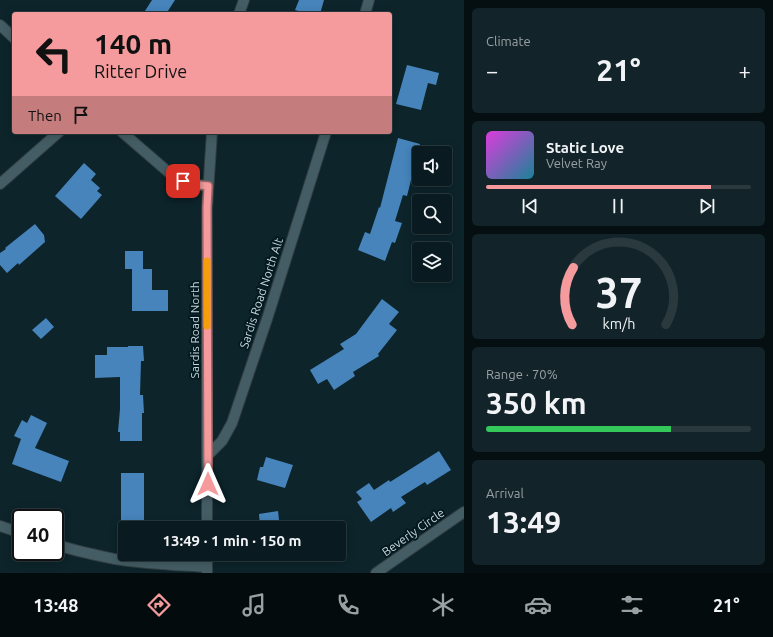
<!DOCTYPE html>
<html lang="en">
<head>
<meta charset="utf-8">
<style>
  :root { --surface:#091b20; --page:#122429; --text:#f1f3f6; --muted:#99a1a5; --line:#29393e; --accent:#f59b9d }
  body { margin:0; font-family:Ubuntu,sans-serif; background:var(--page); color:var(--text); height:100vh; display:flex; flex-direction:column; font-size:15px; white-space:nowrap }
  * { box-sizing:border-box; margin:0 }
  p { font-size:13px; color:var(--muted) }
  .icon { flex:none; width:22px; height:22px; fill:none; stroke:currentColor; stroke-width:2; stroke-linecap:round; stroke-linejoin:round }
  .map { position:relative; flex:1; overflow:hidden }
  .drawer { display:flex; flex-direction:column; gap:8px; padding:8px; background:#050f12; width:309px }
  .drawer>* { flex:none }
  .hud { position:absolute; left:12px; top:12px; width:380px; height:122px; border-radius:4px; box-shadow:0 2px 10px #0003,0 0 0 1px var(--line); background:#f59b9d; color:#111; overflow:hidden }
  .fabs { position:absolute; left:412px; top:146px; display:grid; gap:8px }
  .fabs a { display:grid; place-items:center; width:40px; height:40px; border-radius:4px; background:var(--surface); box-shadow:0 2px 10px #0003,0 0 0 1px var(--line); font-size:20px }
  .speed { position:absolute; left:12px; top:509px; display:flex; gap:8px; font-size:20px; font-weight:700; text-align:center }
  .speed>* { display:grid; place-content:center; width:52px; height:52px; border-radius:50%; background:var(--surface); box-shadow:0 2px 10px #0003,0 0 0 1px var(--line); line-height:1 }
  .speed .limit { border:2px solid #111; border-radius:6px; background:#fff; color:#111 }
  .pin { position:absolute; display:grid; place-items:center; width:34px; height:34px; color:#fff; margin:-17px; border-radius:8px; box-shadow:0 2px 6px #0006 }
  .me { position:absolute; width:44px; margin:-22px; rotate:0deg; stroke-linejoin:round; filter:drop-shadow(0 0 3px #0008) }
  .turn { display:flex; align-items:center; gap:14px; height:84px; padding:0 16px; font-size:18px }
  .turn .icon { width:52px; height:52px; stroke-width:2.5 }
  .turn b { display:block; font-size:28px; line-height:34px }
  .then { display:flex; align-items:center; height:38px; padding:0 16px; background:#0003; gap:8px; font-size:15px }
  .big { font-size:30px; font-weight:700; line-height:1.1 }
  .drawer .tile { flex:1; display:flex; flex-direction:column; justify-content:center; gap:6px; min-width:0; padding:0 14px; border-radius:6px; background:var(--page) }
  .drawer .dial { align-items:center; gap:0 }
  .dial svg { height:104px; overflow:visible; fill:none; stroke:var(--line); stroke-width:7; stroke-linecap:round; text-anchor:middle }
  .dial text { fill:var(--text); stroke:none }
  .song { display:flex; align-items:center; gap:12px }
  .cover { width:48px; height:48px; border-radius:6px; background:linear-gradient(135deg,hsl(300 70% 55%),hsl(190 70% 35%)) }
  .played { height:4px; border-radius:2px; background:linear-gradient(90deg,var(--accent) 85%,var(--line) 85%) }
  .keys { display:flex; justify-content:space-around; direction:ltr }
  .heat { display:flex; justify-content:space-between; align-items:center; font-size:22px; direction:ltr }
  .charge { height:6px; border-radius:3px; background:linear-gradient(90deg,#34c759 70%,var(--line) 0) }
  .trip { position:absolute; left:118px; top:521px; width:228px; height:40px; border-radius:4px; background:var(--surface); box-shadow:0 2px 10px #0003,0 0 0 1px var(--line); font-weight:700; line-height:40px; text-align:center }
  .tabs { display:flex; height:64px; justify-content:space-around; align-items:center; background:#040b0d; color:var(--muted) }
  .tabs .icon { width:28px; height:28px }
  .tabs .current { color:var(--accent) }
  .tabs b { font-size:18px; color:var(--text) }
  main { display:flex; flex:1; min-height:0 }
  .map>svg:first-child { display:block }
  .building { fill:#4684bb }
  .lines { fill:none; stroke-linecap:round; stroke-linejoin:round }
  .minor-casing { stroke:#303d42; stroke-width:12 }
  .minor { stroke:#445d64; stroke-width:10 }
  .route-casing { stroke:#9f6566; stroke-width:10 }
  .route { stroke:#f59b9d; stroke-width:7 }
  .slow { stroke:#f59e0b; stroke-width:7 }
  .labels { text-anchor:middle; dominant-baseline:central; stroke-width:4; stroke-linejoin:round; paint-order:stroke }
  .street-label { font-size:12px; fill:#c8d6da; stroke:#031a20 }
</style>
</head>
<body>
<main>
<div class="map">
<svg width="464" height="573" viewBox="0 0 464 573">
  <rect width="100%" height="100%" fill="#0c242a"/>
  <g class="building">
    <path d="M152 0H175L166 14H143Z"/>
    <path d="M299 0H324L320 14H308L295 10Z"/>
    <path d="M407 65 439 73 436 85 428 83 421 110 396 104Z"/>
    <path d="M398 138 420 144 407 196 403 195 395 221 402 223 395 243 392 242 385 261 358 250 365 232 370 234 379 207 380 208Z"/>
    <path d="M84 163 96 174 91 180 100 188 97 191 102 195 81 219 55 196Z"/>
    <path d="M35 224 44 235 45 242 19 265 18 263 7 273 0 265V253L6 249 5 248Z"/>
    <path d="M125 251H143V269H152V290H168V311H132V269H125Z"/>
    <path d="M382 299 399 312 389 324 397 330 378 354 379 356 353 372 355 376 334 390 327 379 318 384 310 370 344 349 340 344 356 334Z"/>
    <path d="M46 318 54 327 41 339 32 330Z"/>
    <path d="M128 346H143L144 361H141L140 395H143L144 413H142V441H120V432H118L120 409V377L95 378V355H107V347H128Z"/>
    <path d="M31 415 47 423 35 448 69 461 61 482 12 464 21 439 14 436 22 420 27 423Z"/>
    <path d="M439 451 451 470 427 485 425 482 401 497 406 503 393 512 391 508 371 522 357 502 362 499 356 492 369 483 374 490 389 480 390 482Z"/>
    <path d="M266 457 293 465 285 488 257 480 260 467H263Z"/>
    <rect x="121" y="473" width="23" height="52"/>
    <path d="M278 511 280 528H260L259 514Z"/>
  </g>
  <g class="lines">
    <defs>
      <g id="minor">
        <path d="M239 14 244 0"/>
        <path d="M365 14 369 0"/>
        <path d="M0 25 14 38"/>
        <path d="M122 132 174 177 191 184 208 186"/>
        <path d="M0 184 59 132"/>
        <path d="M208 455 222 441 232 423 268 316 326 132"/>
        <path d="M0 526 21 533"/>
        <path d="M207 528V208L212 132"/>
        <path d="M55 544C74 551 95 555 115 559 145 564 177 565 207 567"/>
        <path d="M207 573V554"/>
        <path d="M376 573 464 512"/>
      </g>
    </defs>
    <use href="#minor" class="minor-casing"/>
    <use href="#minor" class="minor"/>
  </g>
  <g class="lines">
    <defs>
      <path id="route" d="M183 181 191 184 208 186 207 208 208 484"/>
    </defs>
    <use href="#route" class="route-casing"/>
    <use href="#route" class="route"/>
    <path class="slow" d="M207 261V326"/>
  </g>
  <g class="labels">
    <g class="street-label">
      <text transform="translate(261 293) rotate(-72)">Sardis Road North Alt</text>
      <text transform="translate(194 330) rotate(-90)">Sardis Road North</text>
      <text transform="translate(413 532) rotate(-35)">Beverly Circle</text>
    </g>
  </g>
</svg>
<div class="fabs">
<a><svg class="icon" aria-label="sound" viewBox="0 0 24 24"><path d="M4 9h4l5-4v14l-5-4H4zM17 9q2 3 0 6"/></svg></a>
<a><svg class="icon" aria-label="search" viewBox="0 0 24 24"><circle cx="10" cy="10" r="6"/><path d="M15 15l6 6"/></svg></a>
<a><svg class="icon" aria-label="layers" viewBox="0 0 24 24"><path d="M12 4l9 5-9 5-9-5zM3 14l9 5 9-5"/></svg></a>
</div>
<div class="speed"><div class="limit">40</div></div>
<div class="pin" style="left:183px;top:181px;background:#d93025"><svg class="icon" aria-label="arrive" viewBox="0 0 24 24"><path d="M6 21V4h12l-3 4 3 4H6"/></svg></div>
<svg class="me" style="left:208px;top:484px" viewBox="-20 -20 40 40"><path d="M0-17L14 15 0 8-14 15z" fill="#f59b9d" stroke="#fff" stroke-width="4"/></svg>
<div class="trip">13:49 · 1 min · 150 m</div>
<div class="hud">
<div class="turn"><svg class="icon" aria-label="left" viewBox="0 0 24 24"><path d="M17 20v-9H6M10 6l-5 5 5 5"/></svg><div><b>140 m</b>Ritter Drive</div></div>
<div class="then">Then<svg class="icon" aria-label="arrive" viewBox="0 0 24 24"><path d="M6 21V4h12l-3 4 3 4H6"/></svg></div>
</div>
</div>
<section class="drawer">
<div class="tile"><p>Climate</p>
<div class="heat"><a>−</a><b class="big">21°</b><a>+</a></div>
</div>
<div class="tile">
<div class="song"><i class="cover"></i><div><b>Static Love</b><p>Velvet Ray</p></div></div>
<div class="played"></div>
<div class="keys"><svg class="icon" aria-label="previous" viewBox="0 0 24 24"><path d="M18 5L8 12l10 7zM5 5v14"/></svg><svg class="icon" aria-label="pause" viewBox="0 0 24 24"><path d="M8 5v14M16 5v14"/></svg><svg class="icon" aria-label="next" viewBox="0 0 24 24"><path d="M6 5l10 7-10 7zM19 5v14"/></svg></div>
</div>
<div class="tile dial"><svg viewBox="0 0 100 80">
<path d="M14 69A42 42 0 1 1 86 69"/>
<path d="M14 69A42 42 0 0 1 15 25" stroke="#f59b9d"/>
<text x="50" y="56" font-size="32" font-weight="700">37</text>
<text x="50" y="72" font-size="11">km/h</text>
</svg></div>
<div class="tile"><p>Range · 70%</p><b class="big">350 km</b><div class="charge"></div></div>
<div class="tile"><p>Arrival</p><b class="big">13:49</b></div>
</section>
</main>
<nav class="tabs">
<b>13:48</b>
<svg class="icon current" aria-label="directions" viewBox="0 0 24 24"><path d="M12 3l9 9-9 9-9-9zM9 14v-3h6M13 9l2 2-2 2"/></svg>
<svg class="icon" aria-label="music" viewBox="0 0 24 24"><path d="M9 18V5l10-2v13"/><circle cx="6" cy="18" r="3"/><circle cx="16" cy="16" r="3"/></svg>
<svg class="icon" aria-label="phone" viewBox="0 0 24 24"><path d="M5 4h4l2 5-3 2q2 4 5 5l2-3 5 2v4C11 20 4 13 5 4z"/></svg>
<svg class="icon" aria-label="climate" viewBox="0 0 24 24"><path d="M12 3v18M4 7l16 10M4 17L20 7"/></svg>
<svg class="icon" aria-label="car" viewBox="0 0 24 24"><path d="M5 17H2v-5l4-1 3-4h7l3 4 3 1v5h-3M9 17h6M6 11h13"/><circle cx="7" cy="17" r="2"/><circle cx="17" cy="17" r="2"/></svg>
<svg class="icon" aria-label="filters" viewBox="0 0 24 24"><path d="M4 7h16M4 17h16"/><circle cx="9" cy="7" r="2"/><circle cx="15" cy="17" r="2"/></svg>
<b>21°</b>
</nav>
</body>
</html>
